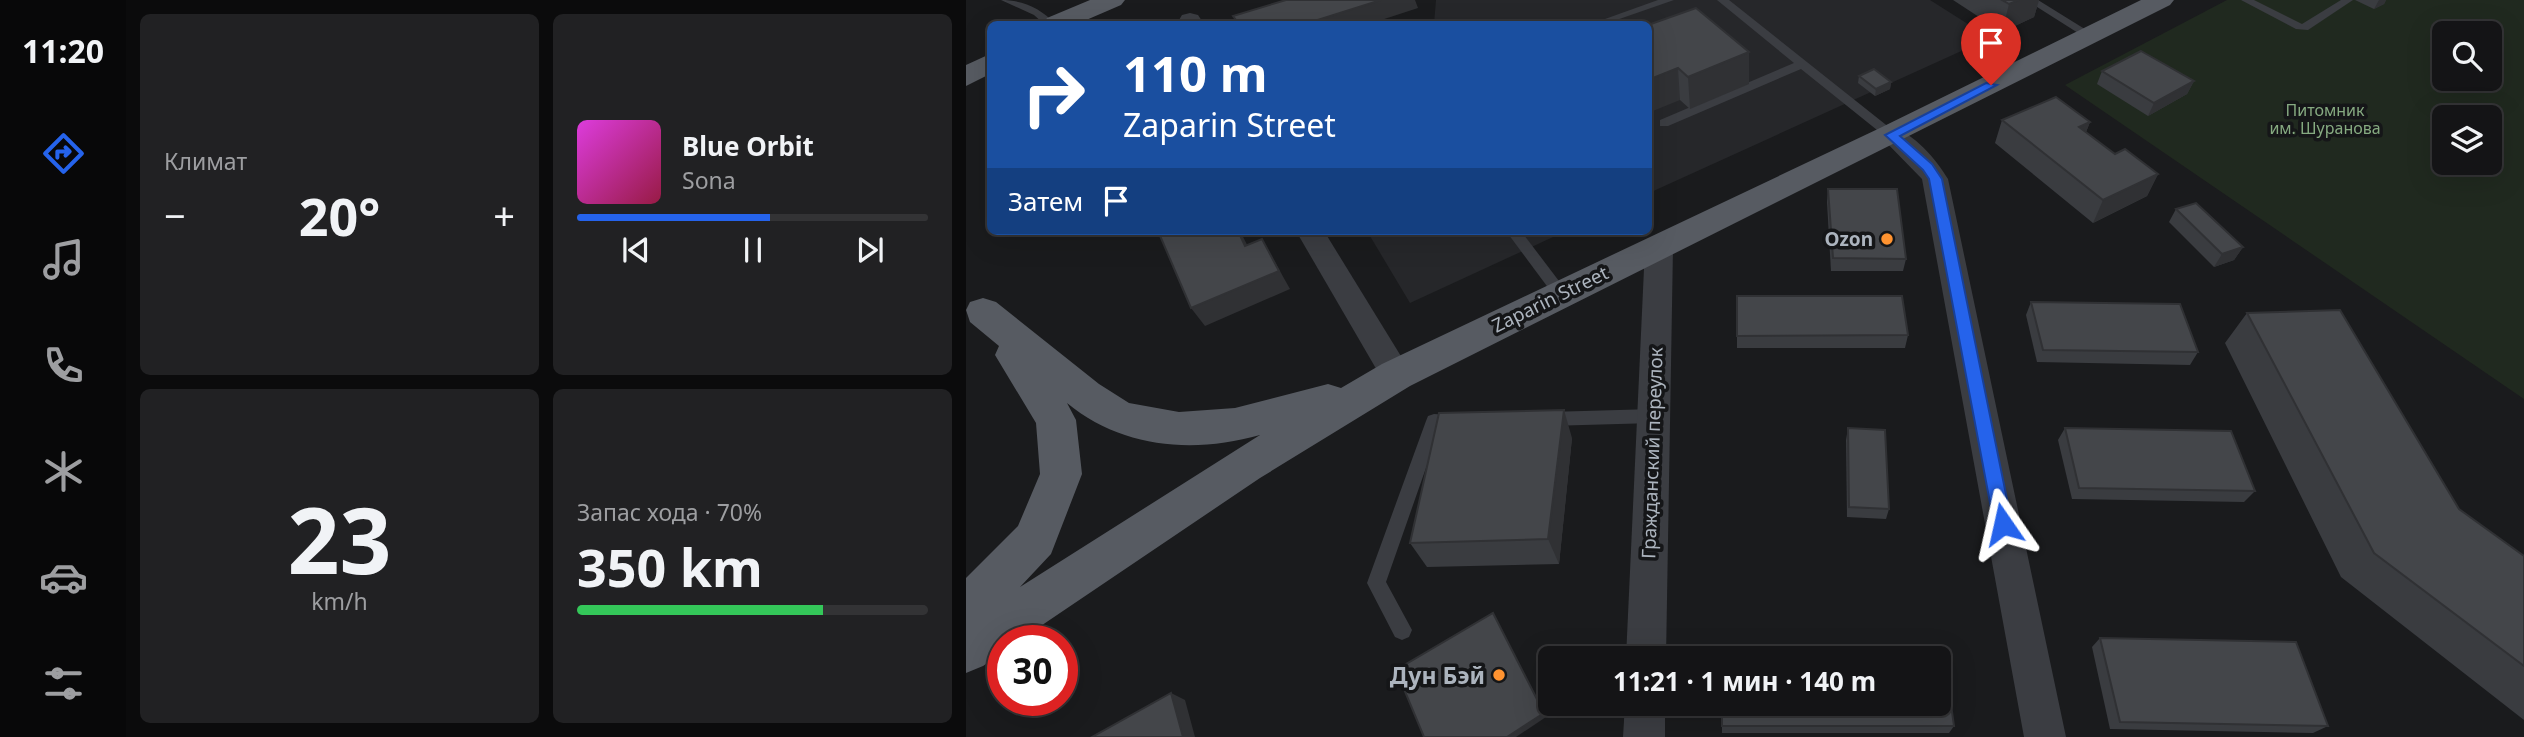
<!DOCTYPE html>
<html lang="ru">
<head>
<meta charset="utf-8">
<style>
  :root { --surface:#141416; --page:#212123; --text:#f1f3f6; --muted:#9d9ea1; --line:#333335; --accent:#2563eb }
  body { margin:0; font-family:"Noto Sans",sans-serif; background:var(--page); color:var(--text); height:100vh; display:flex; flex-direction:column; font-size:26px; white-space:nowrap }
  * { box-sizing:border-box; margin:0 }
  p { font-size:23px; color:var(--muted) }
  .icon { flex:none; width:38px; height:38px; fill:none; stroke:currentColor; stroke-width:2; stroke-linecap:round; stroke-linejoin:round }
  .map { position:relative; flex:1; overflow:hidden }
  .side { display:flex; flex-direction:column; gap:14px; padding:14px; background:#0b0b0c; width:840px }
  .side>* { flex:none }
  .banner { position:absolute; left:21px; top:21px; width:665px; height:214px; border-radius:10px; box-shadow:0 7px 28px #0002,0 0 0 2px var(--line); background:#1a4fa0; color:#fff; overflow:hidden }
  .fabs { position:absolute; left:1466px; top:21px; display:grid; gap:14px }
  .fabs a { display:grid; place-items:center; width:70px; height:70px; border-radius:10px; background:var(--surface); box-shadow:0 7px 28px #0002,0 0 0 2px var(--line); font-size:35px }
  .speed { position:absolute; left:21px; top:625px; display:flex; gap:14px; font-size:35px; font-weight:700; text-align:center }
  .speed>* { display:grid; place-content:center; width:91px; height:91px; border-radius:50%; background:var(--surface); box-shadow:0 7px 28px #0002,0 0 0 2px var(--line); line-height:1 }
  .speed .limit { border:10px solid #d22; background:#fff; color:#111 }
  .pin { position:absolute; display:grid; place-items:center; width:60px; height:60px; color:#fff; margin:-72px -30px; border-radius:50% 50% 50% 0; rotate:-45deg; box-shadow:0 0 7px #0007 }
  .pin .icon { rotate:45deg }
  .me { position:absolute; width:77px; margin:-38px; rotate:349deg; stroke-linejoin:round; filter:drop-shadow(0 0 5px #0008) }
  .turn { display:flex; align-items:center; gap:24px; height:147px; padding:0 21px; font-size:32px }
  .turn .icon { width:91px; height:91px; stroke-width:2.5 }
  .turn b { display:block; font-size:49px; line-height:60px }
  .then { display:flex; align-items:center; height:66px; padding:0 21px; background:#0003; gap:14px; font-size:26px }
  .big { font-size:52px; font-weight:700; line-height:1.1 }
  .side .card { flex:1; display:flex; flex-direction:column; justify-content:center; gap:10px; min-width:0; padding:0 24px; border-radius:10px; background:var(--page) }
  .side .dial { align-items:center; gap:0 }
  .dial b { font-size:91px; line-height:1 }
  .song { display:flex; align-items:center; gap:21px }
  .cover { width:84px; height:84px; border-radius:10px; background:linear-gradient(135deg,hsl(300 70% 55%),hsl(340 70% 35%)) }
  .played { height:7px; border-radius:4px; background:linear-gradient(90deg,var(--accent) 55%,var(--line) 55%) }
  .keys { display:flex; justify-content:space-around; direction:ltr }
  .heat { display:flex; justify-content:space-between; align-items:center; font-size:38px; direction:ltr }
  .charge { height:10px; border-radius:5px; background:linear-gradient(90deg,#34c759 70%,var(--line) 0) }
  .side .tiles { flex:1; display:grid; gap:14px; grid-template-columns:repeat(2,1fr) }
  .trip { position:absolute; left:572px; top:646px; width:413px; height:70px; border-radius:10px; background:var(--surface); box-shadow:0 7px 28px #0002,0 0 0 2px var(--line); font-weight:700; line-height:70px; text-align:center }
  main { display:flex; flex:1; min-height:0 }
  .menu { display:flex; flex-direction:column; width:126px; justify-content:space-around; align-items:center; background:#080809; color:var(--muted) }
  .menu .icon { width:49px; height:49px }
  .menu .selected { color:var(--accent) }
  .menu b { font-size:32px; color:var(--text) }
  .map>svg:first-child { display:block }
  .built { fill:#26272a }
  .green { fill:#20291f; fill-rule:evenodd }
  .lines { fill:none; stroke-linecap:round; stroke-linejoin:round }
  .lane { fill:#3b3d42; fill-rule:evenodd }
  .street { fill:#3b3d42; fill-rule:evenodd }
  .primary { fill:#575b62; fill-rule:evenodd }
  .wall { fill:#3a3c40 }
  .shaded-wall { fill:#303134 }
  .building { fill:#44464a; stroke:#303134; stroke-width:2 }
  .route { fill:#2563eb; stroke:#184099; stroke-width:2 }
  .poi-dot { fill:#ff9330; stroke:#151618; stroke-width:2.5 }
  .labels { text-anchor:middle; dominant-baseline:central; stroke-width:7; stroke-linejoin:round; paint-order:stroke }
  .far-park-label { font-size:16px; fill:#86aa81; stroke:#151618 }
  .poi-label { font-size:19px; font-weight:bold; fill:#acb4be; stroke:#151618; text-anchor:end }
  .street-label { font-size:19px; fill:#acb4be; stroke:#151618 }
  .near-poi-label { font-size:23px; font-weight:bold; fill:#acb4be; stroke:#151618; text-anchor:end }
</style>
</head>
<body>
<main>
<nav class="menu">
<b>11:20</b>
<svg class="icon selected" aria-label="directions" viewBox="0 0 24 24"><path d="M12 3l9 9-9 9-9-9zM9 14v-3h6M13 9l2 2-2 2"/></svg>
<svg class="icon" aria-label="music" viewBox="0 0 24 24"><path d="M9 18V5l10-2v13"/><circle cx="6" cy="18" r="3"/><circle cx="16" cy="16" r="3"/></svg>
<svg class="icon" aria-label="phone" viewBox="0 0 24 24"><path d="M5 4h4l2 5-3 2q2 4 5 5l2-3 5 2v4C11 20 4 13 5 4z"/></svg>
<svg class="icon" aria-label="climate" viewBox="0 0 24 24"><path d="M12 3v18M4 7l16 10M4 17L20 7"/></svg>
<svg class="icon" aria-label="car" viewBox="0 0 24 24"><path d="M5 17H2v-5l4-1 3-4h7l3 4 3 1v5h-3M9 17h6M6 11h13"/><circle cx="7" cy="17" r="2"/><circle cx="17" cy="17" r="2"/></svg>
<svg class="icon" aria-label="filters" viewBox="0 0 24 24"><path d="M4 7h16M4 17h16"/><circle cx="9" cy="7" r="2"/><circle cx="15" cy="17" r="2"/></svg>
</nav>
<section class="side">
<div class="tiles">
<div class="card"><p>Климат</p>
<div class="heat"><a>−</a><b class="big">20°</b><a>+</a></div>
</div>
<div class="card">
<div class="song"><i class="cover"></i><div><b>Blue Orbit</b><p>Sona</p></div></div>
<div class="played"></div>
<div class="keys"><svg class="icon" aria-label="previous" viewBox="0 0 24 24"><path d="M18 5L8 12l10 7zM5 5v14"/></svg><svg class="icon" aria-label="pause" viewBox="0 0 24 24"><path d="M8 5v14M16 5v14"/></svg><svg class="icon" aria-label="next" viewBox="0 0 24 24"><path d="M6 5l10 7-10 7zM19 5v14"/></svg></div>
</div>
<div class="card dial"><b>23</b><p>km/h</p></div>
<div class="card"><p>Запас хода · 70%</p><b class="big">350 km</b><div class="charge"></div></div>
</div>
</section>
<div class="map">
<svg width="1558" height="737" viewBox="0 0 1558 737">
  <rect width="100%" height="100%" fill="#1a1b1d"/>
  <g class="built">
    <path d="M470 0H964L1024 38 683 193 682 24H468Z"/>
    <path d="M401 231H600L444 303Z"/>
  </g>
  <path class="green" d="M1261 0H1558V399L1099 85ZM1479 33H1524V79H1479ZM1479 117H1524V163H1479Z"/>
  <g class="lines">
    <g class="lane">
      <path d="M35 0C56 0 75 8 89 24H78L68 15Z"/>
      <path d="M692 0H708L639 24H625Z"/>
      <path d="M751 0H763L929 132V138H921L835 69 702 126H694V120L828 63Z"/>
      <path d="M1060 0H1072L1130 36 1120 38Z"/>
      <path d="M1275 0H1288L1336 24 1375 0H1387L1342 30 1330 29Z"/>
      <path d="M540 231H555L599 289 601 293 599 297H589Z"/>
      <path d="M688 409 694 411 696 416 694 421 688 423 582 426 576 424 574 419 576 414 582 412Z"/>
      <path d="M468 414 499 416 501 421 499 426 474 428 420 582 446 630 443 637 436 640 429 637 401 583 460 421 462 416Z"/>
    </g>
    <g class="street">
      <path d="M224 13 232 15 238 24H216L213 20 216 15Z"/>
      <path d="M925 127C948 133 970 159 982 179L1100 737H1058L956 179 913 135 916 129Z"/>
      <path d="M330 231H358L441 366 446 375 441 384 430 388 419 384Z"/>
      <path d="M693 237 703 240 707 247 700 658H660L679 247 683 240Z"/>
      <path d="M659 704H699V737H657Z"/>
    </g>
    <g class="primary">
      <path d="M124 0H159L155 5 111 24H77L81 18Z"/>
      <path d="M1175 0H1208L1204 5 444 386 294 478 54 640H37V653L17 666 0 673V578L52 526 74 474 70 423 29 355 33 346 4 322 0 310 4 302 17 298 30 302 133 384 163 403 213 412 269 408 362 384 375 388 416 364 914 128ZM101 403C155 448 227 454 294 435L54 587 85 554 116 474 110 420Z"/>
      <path d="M24 54V74L0 86V65Z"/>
    </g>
  </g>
  <g class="wall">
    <path d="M987 0H1073L1068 17 1036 32Z"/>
    <path d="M1389 0H1420L1418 4 1408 9Z"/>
    <path d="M682 25 783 84 724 109 714 100Z"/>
    <path d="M1136 71 1228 81 1221 94 1182 116 1131 84Z"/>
    <path d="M893 76 925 82 924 89 909 96 892 83Z"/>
    <path d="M1036 120 1124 122 1120 132 1149 154 1192 174 1181 196 1127 223 1029 143Z"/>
    <path d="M862 189 940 259 937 271H865L861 202Z"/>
    <path d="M1210 209 1277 247 1268 260 1248 267 1203 222Z"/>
    <path d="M771 296 942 335 939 348H771Z"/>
    <path d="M1065 302 1232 352 1224 365 1071 362 1060 315Z"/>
    <path d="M1281 313 1493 509 1558 556V720L1375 577 1259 343Z"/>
    <path d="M882 428 923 509 920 519 881 517 880 440Z"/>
    <path d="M1099 428 1289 491 1278 502 1106 499 1092 440Z"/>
    <path d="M606 438 593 564 461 567 444 543Z"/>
    <path d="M1134 638 1362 726 1347 733 1144 729 1126 647Z"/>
    <path d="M756 726H988L983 733H756Z"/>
  </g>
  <g class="shaded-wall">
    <path d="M415 0H449L452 8 403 24H339Z"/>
    <path d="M1053 0H1073L1068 17 1036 32 1043 4Z"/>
    <path d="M1413 0H1420L1418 4 1408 9Z"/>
    <path d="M783 52V84L724 109 722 77Z"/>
    <path d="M712 68 714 100 682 113V80Z"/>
    <path d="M1228 81 1221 94 1182 116 1188 103Z"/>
    <path d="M925 82 924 89 909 96 910 89Z"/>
    <path d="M1124 122 1115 145 1113 127Z"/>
    <path d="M1192 174 1181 196 1127 223 1137 200Z"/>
    <path d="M272 231H274L291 264 279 246Z"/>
    <path d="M296 239 324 289 239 326 225 308Z"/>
    <path d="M1277 247 1268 260 1248 267 1256 254Z"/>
    <path d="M598 410 606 438 593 564 582 539Z"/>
    <path d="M527 613 580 717 550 737H541Z"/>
    <path d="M205 693 219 700 229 737H217Z"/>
  </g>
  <g class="building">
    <path d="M320 0H415L339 24H273L267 16Z"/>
    <path d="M1036 0H1053L1043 4Z"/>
    <path d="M730 8 783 52 722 77 712 68 682 80V25Z"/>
    <path d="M1175 51 1228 81 1188 103 1136 71Z"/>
    <path d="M908 69 925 82 910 89 893 76Z"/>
    <path d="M1090 97 1124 122 1113 127 1149 154 1159 149 1192 174 1137 200 1036 120Z"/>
    <path d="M862 189H931L940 259 867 258Z"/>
    <path d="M1230 203 1277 247 1256 254 1210 209Z"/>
    <path d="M192 231H272L279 246 296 239 313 271 225 308Z"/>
    <path d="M771 296H936L942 335 771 336Z"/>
    <path d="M1065 302 1214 304 1232 352 1077 350Z"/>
    <path d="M1374 310 1493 509 1558 556V666L1408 553 1281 313Z"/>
    <path d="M598 410 582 539 444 543 473 413Z"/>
    <path d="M882 428 919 430 923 509 883 507Z"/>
    <path d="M1099 428 1265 431 1289 491 1113 488Z"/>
    <path d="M527 613 578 713 541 737H458L430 670Z"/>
    <path d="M1134 638 1330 642 1362 726 1154 722Z"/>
    <path d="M978 654 988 726H756V704H973V658H757V655Z"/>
    <path d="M205 693 217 737H126Z"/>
  </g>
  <path class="route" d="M1020 83 1031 85 934 136 966 164 976 179 1046 524 1044 530 1037 533 1031 530 1028 524 963 179 957 170 919 135Z"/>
  <g class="poi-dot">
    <circle cx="921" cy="239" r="7"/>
    <circle cx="533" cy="675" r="7"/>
  </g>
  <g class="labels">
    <g class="far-park-label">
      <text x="1359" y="110">Питомник<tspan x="1359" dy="18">им. Шуранова</tspan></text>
    </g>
    <g class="poi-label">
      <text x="907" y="239">Ozon</text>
    </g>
    <g class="street-label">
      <text transform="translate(584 299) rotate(-26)">Zaparin Street</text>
      <text transform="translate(686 453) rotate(-88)">Гражданский переулок</text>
    </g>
    <g class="near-poi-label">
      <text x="519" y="675">Дун Бэй</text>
    </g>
  </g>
</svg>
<div class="fabs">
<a><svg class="icon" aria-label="search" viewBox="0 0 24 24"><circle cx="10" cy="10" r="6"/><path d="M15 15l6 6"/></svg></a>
<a><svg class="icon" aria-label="layers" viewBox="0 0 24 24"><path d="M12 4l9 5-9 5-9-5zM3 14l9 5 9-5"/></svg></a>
</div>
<div class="speed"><div class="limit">30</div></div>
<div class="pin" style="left:1025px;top:85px;background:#d93025"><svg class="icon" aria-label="arrive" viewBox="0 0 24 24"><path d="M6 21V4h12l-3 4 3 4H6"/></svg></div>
<svg class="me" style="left:1037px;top:524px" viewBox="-20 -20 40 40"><path d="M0-17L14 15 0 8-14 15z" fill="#2563eb" stroke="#fff" stroke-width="4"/></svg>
<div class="trip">11:21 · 1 мин · 140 m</div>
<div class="banner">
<div class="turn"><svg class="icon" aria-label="right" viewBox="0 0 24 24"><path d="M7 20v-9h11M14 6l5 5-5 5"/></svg><div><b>110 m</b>Zaparin Street</div></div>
<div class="then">Затем<svg class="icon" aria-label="arrive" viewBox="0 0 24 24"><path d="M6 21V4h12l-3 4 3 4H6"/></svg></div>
</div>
</div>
</main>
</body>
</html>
